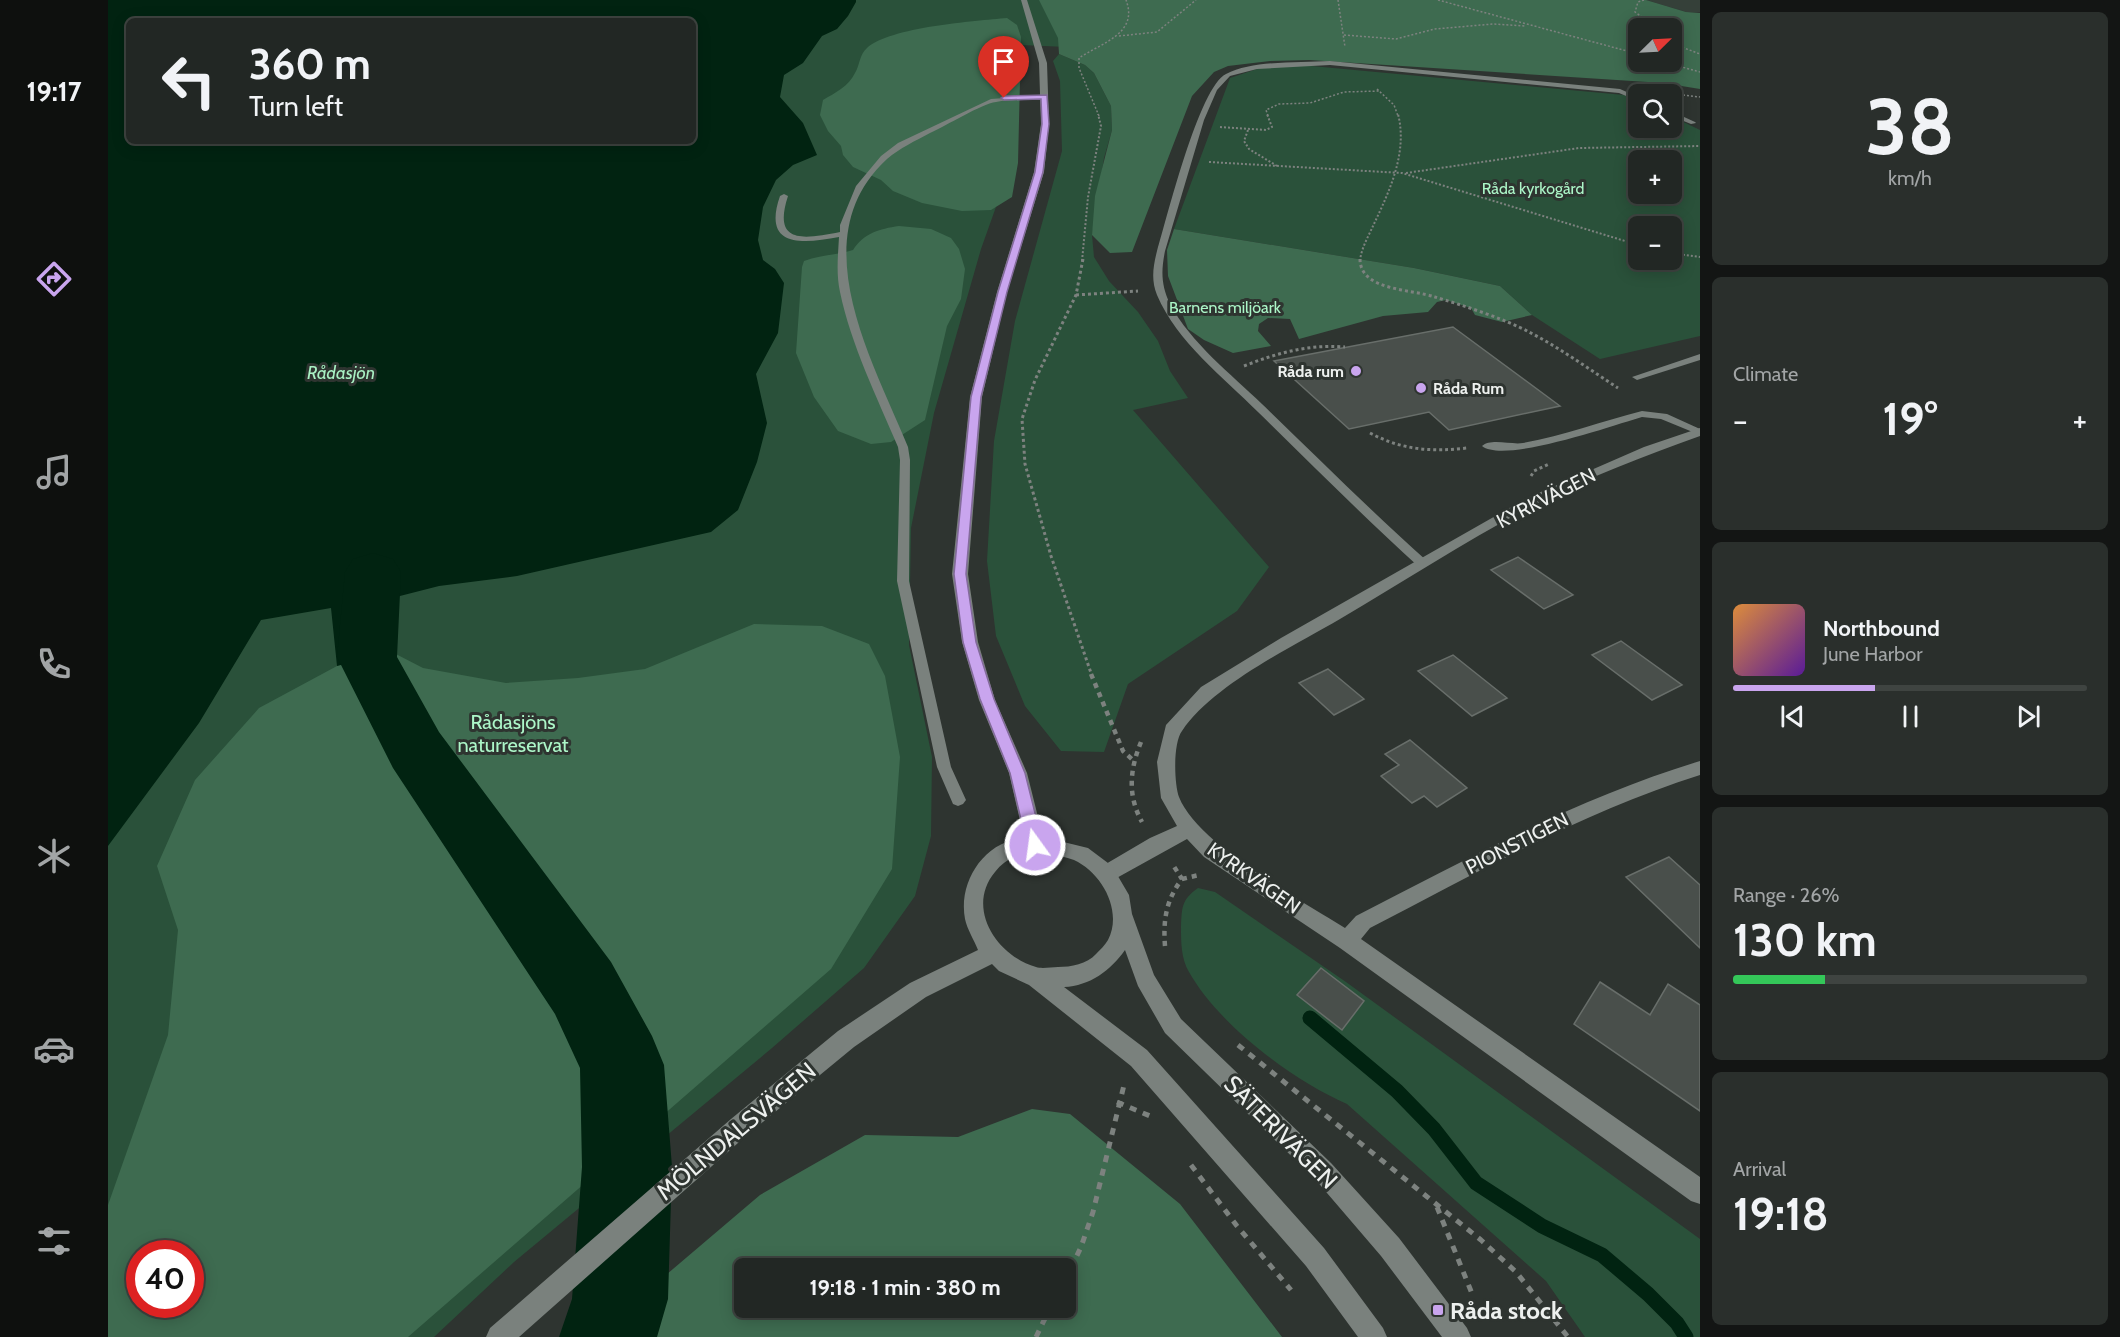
<!DOCTYPE html>
<html lang="en">
<head>
<meta charset="utf-8">
<style>
  :root { --surface:#222724; --page:#2a2f2c; --text:#f1f3f6; --muted:#a2a5a6; --line:#3f4441; --accent:#c9a5ee }
  body { margin:0; font-family:Cabin,sans-serif; background:var(--page); color:var(--text); height:100vh; display:flex; flex-direction:column; font-size:22px; white-space:nowrap }
  * { box-sizing:border-box; margin:0 }
  p { font-size:20px; color:var(--muted) }
  .icon { flex:none; width:33px; height:33px; fill:none; stroke:currentColor; stroke-width:2; stroke-linecap:round; stroke-linejoin:round }
  .map { position:relative; flex:1; overflow:hidden }
  .sheet { display:flex; flex-direction:column; gap:12px; padding:12px; background:#131514; width:420px }
  .sheet>* { flex:none }
  .top-card { position:absolute; left:18px; top:18px; width:570px; height:126px; border-radius:9px; box-shadow:0 3px 15px #0003,0 0 0 2px var(--line); background:#222724; color:var(--text); overflow:hidden }
  .needle { width:39px; rotate:66deg }
  .controls { position:absolute; left:1520px; top:18px; display:grid; gap:12px }
  .controls a { display:grid; place-items:center; width:54px; height:54px; border-radius:9px; background:var(--surface); box-shadow:0 3px 15px #0003,0 0 0 2px var(--line); font-size:30px }
  .speed { position:absolute; left:18px; top:1240px; display:flex; gap:12px; font-size:30px; font-weight:700; text-align:center }
  .speed>* { display:grid; place-content:center; width:78px; height:78px; border-radius:50%; background:var(--surface); box-shadow:0 3px 15px #0003,0 0 0 2px var(--line); line-height:1 }
  .speed .limit { border:9px solid #d22; background:#fff; color:#111 }
  .pin { position:absolute; display:grid; place-items:center; width:51px; height:51px; color:#fff; margin:-62px -26px; border-radius:50% 50% 50% 0; rotate:-45deg; box-shadow:0 0 6px #0007 }
  .pin .icon { rotate:45deg }
  .me { position:absolute; width:66px; margin:-33px; rotate:346deg; stroke-linejoin:round; filter:drop-shadow(0 0 4px #0008) }
  .turn { display:flex; align-items:center; gap:21px; height:126px; padding:0 24px; font-size:27px }
  .turn .icon { width:78px; height:78px; stroke-width:2.5 }
  .turn b { display:block; font-size:42px; line-height:51px }
  .big { font-size:45px; font-weight:700; line-height:1.1 }
  .sheet .widget { flex:1; display:flex; flex-direction:column; justify-content:center; gap:9px; min-width:0; padding:0 21px; border-radius:9px; background:var(--page) }
  .sheet .dial { align-items:center; gap:0 }
  .dial b { font-size:78px; line-height:1 }
  .song { display:flex; align-items:center; gap:18px }
  .cover { width:72px; height:72px; border-radius:9px; background:linear-gradient(135deg,hsl(30 70% 55%),hsl(270 70% 35%)) }
  .played { height:6px; border-radius:3px; background:linear-gradient(90deg,var(--accent) 40%,var(--line) 40%) }
  .keys { display:flex; justify-content:space-around; direction:ltr }
  .heat { display:flex; justify-content:space-between; align-items:center; font-size:33px; direction:ltr }
  .charge { height:9px; border-radius:4px; background:linear-gradient(90deg,#34c759 26%,var(--line) 0) }
  .trip { position:absolute; left:626px; top:1258px; width:342px; height:60px; border-radius:9px; background:var(--surface); box-shadow:0 3px 15px #0003,0 0 0 2px var(--line); font-weight:700; line-height:60px; text-align:center }
  main { display:flex; flex:1; min-height:0 }
  .menu { display:flex; flex-direction:column; width:108px; justify-content:space-around; align-items:center; background:#0e100e; color:var(--muted) }
  .menu .icon { width:42px; height:42px }
  .menu .active { color:var(--accent) }
  .menu b { font-size:27px; color:var(--text) }
  .map>svg:first-child { display:block }
  .built { fill:#354039 }
  .green { fill:#2a513a; fill-rule:evenodd }
  .forest { fill:#3e6b50; fill-rule:evenodd }
  .water { fill:#012311; fill-rule:evenodd }
  .lines { fill:none; stroke-linecap:round; stroke-linejoin:round }
  .stream { stroke:#012311; stroke-width:15 }
  .river { fill:#012311; fill-rule:evenodd }
  .building { fill:#494f4b; stroke:#686e6a; stroke-width:1.5 }
  .path-far4 { stroke:#7d827f; stroke-width:1.5; stroke-dasharray:2 2; stroke-linecap:butt }
  .path-far3 { stroke:#7d827f; stroke-width:2; stroke-dasharray:2 2; stroke-linecap:butt }
  .path-far2 { stroke:#7d827f; stroke-width:3; stroke-dasharray:3 3; stroke-linecap:butt }
  .path-far1 { stroke:#7d827f; stroke-width:4.5; stroke-dasharray:5 5; stroke-linecap:butt }
  .path { stroke:#7d827f; stroke-width:5; stroke-dasharray:7 7; stroke-linecap:butt }
  .service { fill:#7a817d; fill-rule:evenodd }
  .minor { fill:#7a817d; fill-rule:evenodd }
  .tertiary { fill:#7a817d; fill-rule:evenodd }
  .route { fill:#c9a5ee; stroke:#836b9b; stroke-width:1.5 }
  .poi-dot { fill:#c9a5ee; stroke:#2e3430; stroke-width:2 }
  .labels { text-anchor:middle; dominant-baseline:central; stroke-width:6; stroke-linejoin:round; paint-order:stroke }
  .far-park-label { font-size:16px; fill:#acf6c8; stroke:#2e3430 }
  .far-poi-label { font-size:16px; font-weight:bold; fill:#edf0ee; stroke:#2e3430; text-anchor:end }
  .far-water-label { font-size:18px; font-style:italic; fill:#a9f2c4; stroke:#2e3430 }
  .street-label { font-size:20px; fill:#edf0ee; stroke:#2e3430 }
  .park-label { font-size:20px; fill:#acf6c8; stroke:#2e3430 }
  .near-street-label { font-size:24px; fill:#edf0ee; stroke:#2e3430 }
  .near-poi-label { font-size:24px; font-weight:bold; fill:#edf0ee; stroke:#2e3430; text-anchor:start }
</style>
</head>
<body>
<main>
<nav class="menu">
<b>19:17</b>
<svg class="icon active" aria-label="directions" viewBox="0 0 24 24"><path d="M12 3l9 9-9 9-9-9zM9 14v-3h6M13 9l2 2-2 2"/></svg>
<svg class="icon" aria-label="music" viewBox="0 0 24 24"><path d="M9 18V5l10-2v13"/><circle cx="6" cy="18" r="3"/><circle cx="16" cy="16" r="3"/></svg>
<svg class="icon" aria-label="phone" viewBox="0 0 24 24"><path d="M5 4h4l2 5-3 2q2 4 5 5l2-3 5 2v4C11 20 4 13 5 4z"/></svg>
<svg class="icon" aria-label="climate" viewBox="0 0 24 24"><path d="M12 3v18M4 7l16 10M4 17L20 7"/></svg>
<svg class="icon" aria-label="car" viewBox="0 0 24 24"><path d="M5 17H2v-5l4-1 3-4h7l3 4 3 1v5h-3M9 17h6M6 11h13"/><circle cx="7" cy="17" r="2"/><circle cx="17" cy="17" r="2"/></svg>
<svg class="icon" aria-label="filters" viewBox="0 0 24 24"><path d="M4 7h16M4 17h16"/><circle cx="9" cy="7" r="2"/><circle cx="15" cy="17" r="2"/></svg>
</nav>
<div class="map">
<svg width="1592" height="1337" viewBox="0 0 1592 1337">
  <rect width="100%" height="100%" fill="#2e3430"/>
  <path class="built" d="M1538 0H1592V12H1578Z"/>
  <g class="green">
    <path d="M0 0H1516L1592 24V81L1142 55 913 45 914 72 894 190 873 249 826 413 803 528 801 645 824 757 823 836 807 896 756 968 664 1048 406 1262 326 1337H0ZM21 21H585V141H21ZM1530 28H1563V62H1530ZM32 1254H82V1305H32Z"/>
    <path d="M951 54 977 65 986 73 1003 106 1004 130 996 158 984 235 986 257 1001 281 1030 312 1050 341 1062 371 1080 398 1025 410 1161 567 1129 611 1020 684 996 752 953 751 917 706 888 636 879 561 886 441 907 321 954 151 952 81 945 61Z"/>
    <path d="M1193 65 1516 95 1530 101V128H1563V116L1592 130V336L1492 359 1424 315 1392 286 1306 268 1066 229 1122 78 1152 68ZM1530 160H1563V194H1530ZM1530 226H1563V260H1530Z"/>
    <path d="M1090 888 1107 892 1238 982 1592 1239V1337H1477L1438 1281 1239 1104C1184 1080 1111 1025 1081 972 1073 959 1073 942 1073 927 1074 908 1073 900 1090 888ZM1213 968 1256 1001 1234 1029 1190 995Z"/>
  </g>
  <g class="forest">
    <path d="M931 0H1538L1578 12 1592 13V89L1555 83 1201 60 1162 61 1120 66 1106 72 1084 96 1024 252 1002 253 984 235 987 196 1004 130 1003 106 986 73 977 65 951 54 950 38ZM1530 28H1563V62H1530Z"/>
    <path d="M899 18 909 25 913 37 910 163 904 197 883 210 854 211 814 203 785 191 773 180 745 167 735 155 733 146 720 131 712 115 715 100C727 93 741 86 747 73 752 65 751 55 759 48 782 27 867 21 899 18Z"/>
    <path d="M791 226 823 229 843 238 851 249 857 269 853 299 839 326 817 420 783 442 763 444 730 431 706 397 688 353 694 267 696 261C712 255 729 255 745 250 756 233 771 229 791 226Z"/>
    <path d="M1066 229 1306 268 1392 286 1424 315 1394 322 1367 315 1363 308 1338 300 1329 302 1320 312 1275 316 1191 339 1182 319 1160 318 1151 324 1150 331 1163 346 1125 353 1096 340 1080 329 1060 276 1059 250Z"/>
    <path d="M646 624 714 626 761 644 777 676 792 757 784 869 723 969 300 1337H0V1205L60 1035 70 930 49 866 87 780 151 708 229 666 282 651 315 668 398 683 470 678 537 669ZM32 1254H82V1305H32Z"/>
    <path d="M924 1109 962 1114 1072 1204 1174 1337H485L652 1195 757 1135 850 1137ZM636 1269H957V1308H636Z"/>
  </g>
  <path class="water" d="M0 0H748V2L740 16 729 29 714 36 695 63 676 75 672 97 695 123 709 155 685 165 668 180 655 207 650 240 655 260 667 269 676 283 670 333 648 374 659 423 649 462 630 510 603 532 409 576 331 586 288 597 282 651 229 666 223 608 153 620 91 723 0 846ZM21 21H585V141H21Z"/>
  <g class="lines">
    <path class="stream" d="M1202 1018 1289 1091 1326 1129 1368 1183 1434 1226 1494 1255 1540 1294 1569 1323 1578 1337"/>
    <path class="river" d="M265 553 285 559 293 572 289 657 331 732 503 962 544 1036 556 1065 564 1167 560 1299 549 1337H451L464 1299 474 1167 472 1068 447 1014 285 768 229 657 237 572 245 559Z"/>
  </g>
  <g class="building">
    <path d="M1345 327 1452 406 1341 430 1321 412 1241 429 1166 361Z"/>
    <path d="M1410 557 1465 595 1436 609 1383 570Z"/>
    <path d="M1513 641 1574 685 1544 700 1484 655Z"/>
    <path d="M1345 655 1399 698 1364 716 1310 671Z"/>
    <path d="M1220 669 1256 699 1226 715 1191 683Z"/>
    <path d="M1302 740 1359 788 1329 807 1316 796 1304 803 1273 776 1291 765 1277 754Z"/>
    <path d="M1561 857 1592 885V948L1518 877Z"/>
    <path d="M1213 968 1256 1001 1234 1030 1189 995Z"/>
    <path d="M1492 982 1542 1015 1560 984 1592 1005V1111L1466 1024Z"/>
  </g>
  <g class="lines">
    <g class="path-far4">
      <path d="M1230 0 1237 47"/>
      <path d="M1330 0 1530 54"/>
      <path d="M1536 0 1530 2 1527 12 1549 28"/>
      <path d="M1236 35 1288 39 1327 29 1385 24 1417 26"/>
      <path d="M1011 36 1049 32 1088 0"/>
      <path d="M1563 43 1592 54"/>
      <path d="M1556 62 1592 72"/>
      <path d="M1269 89 1286 105 1290 116"/>
      <path d="M1575 95 1592 97"/>
      <path d="M991 116 971 68V58C993 43 1031 34 1018 0"/>
      <path d="M1160 116 1158 110 1171 104 1202 103 1236 92 1271 91"/>
    </g>
    <g class="path-far3">
      <path d="M1112 127 1158 130 1164 127 1159 114"/>
      <path d="M1140 130 1136 141 1141 149 1169 166"/>
      <path d="M1101 162 1294 173 1530 245"/>
      <path d="M1298 173 1471 148 1592 146"/>
      <path d="M1563 253 1592 257"/>
      <path d="M974 261 980 197 993 126 990 114"/>
      <path d="M1252 261C1253 249 1260 237 1265 226 1281 192 1300 153 1290 114"/>
    </g>
    <g class="path-far2">
      <path d="M975 259 968 295 927 380 914 419 917 464 943 556 984 676"/>
      <path d="M1252 259C1252 291 1304 289 1327 297 1354 305 1397 319 1421 332 1452 348 1481 369 1510 388"/>
      <path d="M968 295 1030 291"/>
      <path d="M1136 366C1169 353 1201 344 1237 347"/>
      <path d="M1262 433C1294 450 1323 452 1359 448"/>
      <path d="M1423 476 1426 471 1441 464"/>
    </g>
    <g class="path-far1">
      <path d="M983 674 1015 751 1026 761"/>
      <path d="M1033 742C1022 769 1019 795 1034 822"/>
      <path d="M1074 879 1091 875"/>
      <path d="M1057 946C1055 920 1058 900 1074 879L1065 865"/>
    </g>
    <g class="path">
      <path d="M1130 1045 1373 1240 1408 1272 1460 1337"/>
      <path d="M1009 1102 1042 1116"/>
      <path d="M1083 1165 1129 1226 1183 1290"/>
      <path d="M1329 1207 1365 1296"/>
      <path d="M957 1281 973 1247 985 1212 1016 1085"/>
      <path d="M928 1337 942 1308"/>
    </g>
    <g class="service">
      <path d="M1222 61 1512 89 1530 97V101L1511 93 1222 65 1149 69 1122 76 1109 90 1096 120 1057 251C1053 271 1053 285 1062 304 1083 343 1123 374 1154 404 1209 457 1263 511 1319 561L1321 564 1315 568 1311 567C1256 517 1203 464 1150 412 1115 377 1069 342 1049 295 1043 280 1045 267 1049 251 1059 218 1091 87 1118 74 1145 60 1192 63 1222 61Z"/>
      <path d="M936 95 938 98C922 101 905 99 888 102 873 104 838 126 822 133 807 141 792 148 779 159 693 238 765 361 800 447L802 460 801 581 843 767 858 800 855 804 850 806 845 804 829 767 789 581 792 460 790 447C769 397 743 345 732 292 728 274 730 255 731 237 694 244 654 248 672 196L676 194 680 196C664 245 696 239 732 232V225L748 186 773 156 790 143 883 99Z"/>
      <path d="M1563 111 1587 122 1588 123 1583 124 1563 116Z"/>
      <path d="M1592 354V360L1529 380 1524 377Z"/>
      <path d="M1534 411 1559 414 1592 429V435L1553 419 1534 417C1506 425 1396 464 1374 446 1383 438 1403 445 1415 443 1455 436 1494 421 1534 411Z"/>
    </g>
    <path class="minor" d="M1592 428V436C1537 456 1480 477 1428 504 1361 539 1297 581 1232 619 1184 647 1105 685 1074 731 1065 743 1066 783 1071 797 1090 845 1193 900 1237 928L1248 916C1361 858 1470 798 1592 761V775C1475 812 1370 872 1262 928L1253 939 1592 1177V1204L1583 1201 1232 948 1096 857 1079 839 1005 880 998 882 991 880 988 874 991 868 1042 838 1069 826 1053 798 1049 762 1058 725 1093 687 1173 638 1419 498 1536 447Z"/>
    <path class="tertiary" d="M913 0H919L939 63 941 124 936 172 899 292 874 397 860 574 870 642 887 700 919 773 935 837 980 848 1004 866 1021 895 1024 914 1046 975 1073 1019 1223 1163 1291 1238 1359 1328 1363 1337H1334L1273 1256 1207 1179 1057 1033 1030 986 1017 950C1003 970 982 986 956 987L1039 1050 1216 1248 1275 1328 1279 1337H1250L1198 1266 1023 1066 921 985 891 971 884 964 818 997 746 1047 639 1135 411 1337H378L382 1328 623 1119 730 1031 802 983 870 950C866 940 859 929 857 919 850 882 876 841 916 838L901 773 871 700 854 642 844 574 862 397 889 292 926 172 933 124 931 63ZM940 853C948 855 958 857 966 860 994 873 1015 911 1000 940 997 945 992 950 988 954 979 964 963 967 950 967 943 967 934 969 928 967 889 956 857 908 887 872 893 864 902 857 913 855 921 853 931 854 940 853Z"/>
  </g>
  <path class="route" d="M939 95 941 124 935 172 899 292 873 397 858 574 868 642 886 699 917 773 935 845 933 850 927 852 922 850 919 845 902 773 872 699 855 642 846 574 863 397 890 292 927 172 934 124 933 99 896 100 893 98 896 96Z"/>
  <g class="poi-dot">
    <circle cx="1248" cy="371" r="6"/>
    <circle cx="1313" cy="388" r="6"/>
    <rect x="1324" y="1304" width="12" height="12" rx="3"/>
  </g>
  <g class="labels">
    <g class="far-park-label">
      <text x="1425" y="188">Råda kyrkogård</text>
      <text x="1117" y="307">Barnens miljöark</text>
    </g>
    <g class="far-poi-label">
      <text x="1236" y="371">Råda rum</text>
      <text x="1325" y="388" text-anchor="start">Råda Rum</text>
    </g>
    <g class="far-water-label">
      <text x="233" y="373">Rådasjön</text>
    </g>
    <g class="street-label">
      <text transform="translate(1438 498) rotate(-27)">KYRKVÄGEN</text>
      <text transform="translate(1409 843) rotate(-27)">PIONSTIGEN</text>
      <text transform="translate(1146 878) rotate(35)">KYRKVÄGEN</text>
    </g>
    <g class="park-label">
      <text x="405" y="722">Rådasjöns<tspan x="405" dy="23">naturreservat</tspan></text>
    </g>
    <g class="near-street-label">
      <text transform="translate(628 1131) rotate(-40)">MÖLNDALSVÄGEN</text>
      <text transform="translate(1173 1132) rotate(45)">SÄTERIVÄGEN</text>
    </g>
    <g class="near-poi-label">
      <text x="1342" y="1310">Råda stock</text>
    </g>
  </g>
</svg>
<div class="controls">
<a><svg class="needle" viewBox="-14 -14 28 28"><path d="M0-13l5 13h-10z" fill="#e53935"/><path d="M0 13l5-13h-10z" fill="#a2a5a6"/></svg></a>
<a><svg class="icon" aria-label="search" viewBox="0 0 24 24"><circle cx="10" cy="10" r="6"/><path d="M15 15l6 6"/></svg></a>
<a>+</a>
<a>−</a>
</div>
<div class="speed"><div class="limit">40</div></div>
<div class="pin" style="left:896px;top:98px;background:#d93025"><svg class="icon" aria-label="arrive" viewBox="0 0 24 24"><path d="M6 21V4h12l-3 4 3 4H6"/></svg></div>
<svg class="me" style="left:927px;top:845px" viewBox="-20 -20 40 40"><circle r="17" fill="#c9a5ee" stroke="#fff" stroke-width="3"/><path d="M0-11L8 9 0 5-8 9z" fill="#fff"/></svg>
<div class="trip">19:18 · 1 min · 380 m</div>
<div class="top-card">
<div class="turn"><svg class="icon" aria-label="left" viewBox="0 0 24 24"><path d="M17 20v-9H6M10 6l-5 5 5 5"/></svg><div><b>360 m</b>Turn left</div></div>
</div>
</div>
<section class="sheet">
<div class="widget dial"><b>38</b><p>km/h</p></div>
<div class="widget"><p>Climate</p>
<div class="heat"><a>−</a><b class="big">19°</b><a>+</a></div>
</div>
<div class="widget">
<div class="song"><i class="cover"></i><div><b>Northbound</b><p>June Harbor</p></div></div>
<div class="played"></div>
<div class="keys"><svg class="icon" aria-label="previous" viewBox="0 0 24 24"><path d="M18 5L8 12l10 7zM5 5v14"/></svg><svg class="icon" aria-label="pause" viewBox="0 0 24 24"><path d="M8 5v14M16 5v14"/></svg><svg class="icon" aria-label="next" viewBox="0 0 24 24"><path d="M6 5l10 7-10 7zM19 5v14"/></svg></div>
</div>
<div class="widget"><p>Range · 26%</p><b class="big">130 km</b><div class="charge"></div></div>
<div class="widget"><p>Arrival</p><b class="big">19:18</b></div>
</section>
</main>
</body>
</html>
